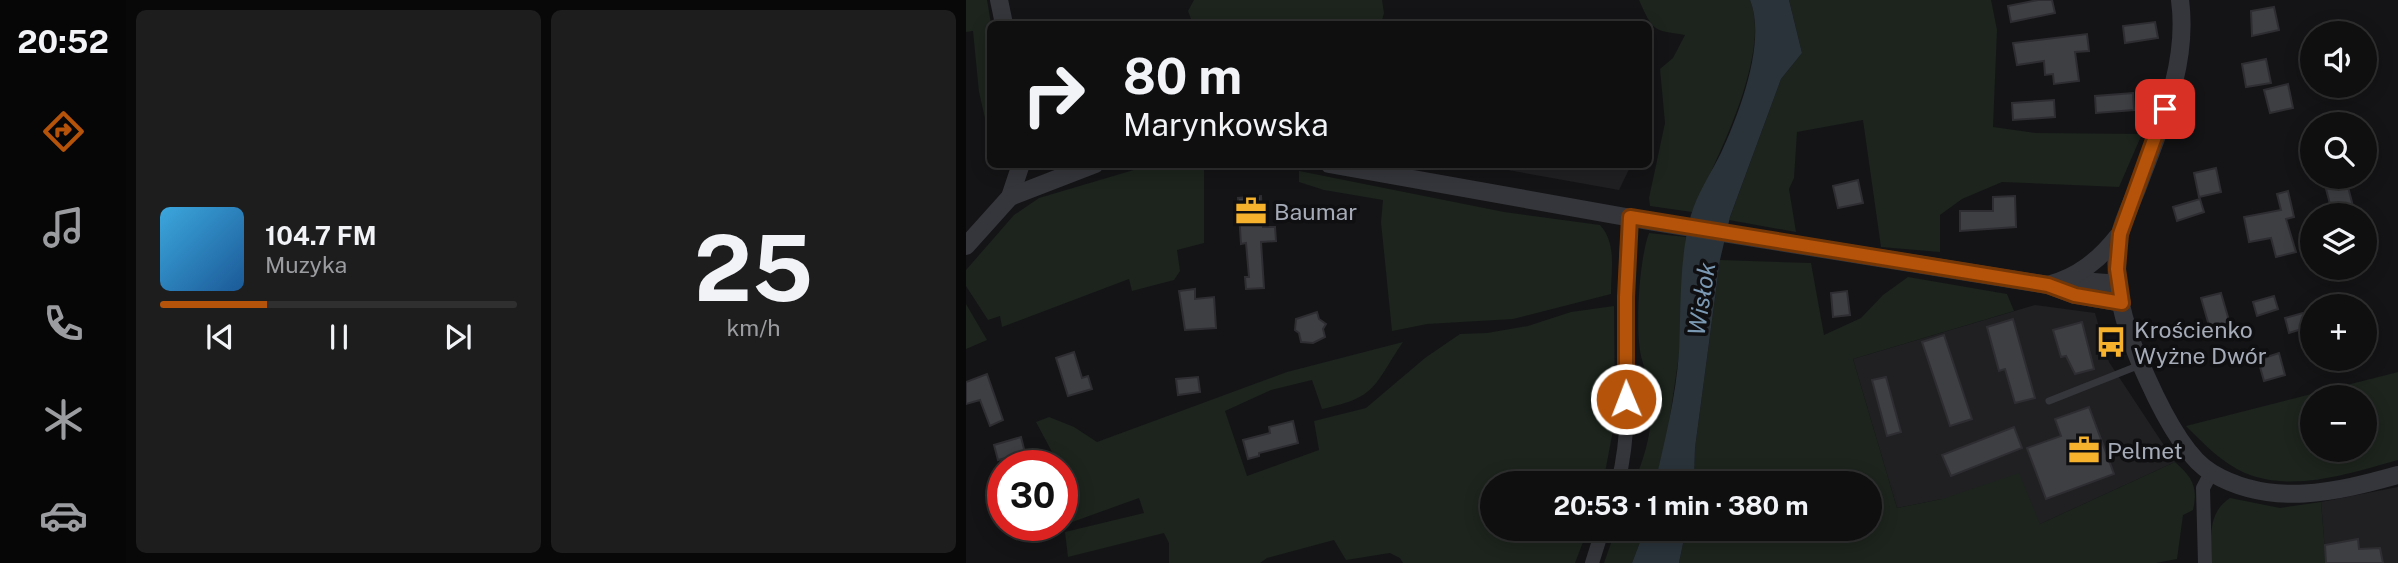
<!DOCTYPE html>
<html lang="pl">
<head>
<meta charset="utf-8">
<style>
  :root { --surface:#0f0f10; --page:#1d1d1e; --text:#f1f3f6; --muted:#9b9c9f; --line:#2f2f30; --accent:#b45309 }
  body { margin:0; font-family:"Public Sans",sans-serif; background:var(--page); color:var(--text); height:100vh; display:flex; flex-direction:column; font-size:26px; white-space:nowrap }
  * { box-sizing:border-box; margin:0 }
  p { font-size:23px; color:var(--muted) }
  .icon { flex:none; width:38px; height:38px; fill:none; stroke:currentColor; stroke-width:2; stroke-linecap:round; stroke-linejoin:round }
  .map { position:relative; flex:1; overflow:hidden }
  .drawer { display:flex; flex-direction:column; gap:10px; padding:10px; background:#080809; width:840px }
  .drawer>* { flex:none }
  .banner { position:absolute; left:21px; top:21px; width:665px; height:147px; border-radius:10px; box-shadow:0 4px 18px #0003,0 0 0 2px var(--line); background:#0f0f10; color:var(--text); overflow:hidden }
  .controls { position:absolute; left:1334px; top:21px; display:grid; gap:14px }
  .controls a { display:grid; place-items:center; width:77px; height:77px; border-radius:50%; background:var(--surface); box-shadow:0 4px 18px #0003,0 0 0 2px var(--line); font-size:35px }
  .speed { position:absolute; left:21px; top:450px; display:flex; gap:14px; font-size:35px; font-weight:700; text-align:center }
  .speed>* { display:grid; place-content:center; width:91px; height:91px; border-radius:50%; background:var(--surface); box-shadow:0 4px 18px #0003,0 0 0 2px var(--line); line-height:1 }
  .speed .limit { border:10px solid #d22; background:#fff; color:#111 }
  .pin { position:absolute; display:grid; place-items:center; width:60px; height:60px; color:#fff; margin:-30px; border-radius:14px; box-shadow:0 4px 10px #0006 }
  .me { position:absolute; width:77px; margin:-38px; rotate:359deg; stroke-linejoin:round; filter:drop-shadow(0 0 5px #0008) }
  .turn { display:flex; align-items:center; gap:24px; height:147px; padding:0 21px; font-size:32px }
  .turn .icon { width:91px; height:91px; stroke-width:2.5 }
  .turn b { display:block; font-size:49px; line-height:60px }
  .drawer .tile { flex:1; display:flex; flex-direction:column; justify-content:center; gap:10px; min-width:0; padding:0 24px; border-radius:10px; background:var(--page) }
  .drawer .dial { align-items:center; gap:0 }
  .dial b { font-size:91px; line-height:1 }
  .song { display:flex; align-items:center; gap:21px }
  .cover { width:84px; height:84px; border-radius:10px; background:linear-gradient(135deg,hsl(200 70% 55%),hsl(210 70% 35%)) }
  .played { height:7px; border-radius:4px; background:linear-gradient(90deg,var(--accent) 30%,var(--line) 30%) }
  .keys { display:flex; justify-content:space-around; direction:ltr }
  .drawer .tiles { flex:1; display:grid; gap:10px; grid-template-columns:repeat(2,1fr) }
  .trip { position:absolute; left:514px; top:471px; width:402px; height:70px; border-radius:35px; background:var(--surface); box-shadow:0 4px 18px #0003,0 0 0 2px var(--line); font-weight:700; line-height:70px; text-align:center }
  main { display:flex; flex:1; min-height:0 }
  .dock { display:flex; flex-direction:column; width:126px; justify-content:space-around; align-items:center; background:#060606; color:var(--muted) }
  .dock .icon { width:49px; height:49px }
  .dock .on { color:var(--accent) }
  .dock b { font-size:32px; color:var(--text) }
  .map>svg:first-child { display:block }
  .built { fill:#202023 }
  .green { fill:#1c241d; fill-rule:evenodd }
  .water { fill:#2a333a }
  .building { fill:#3e3f43; stroke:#2e2e32; stroke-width:2 }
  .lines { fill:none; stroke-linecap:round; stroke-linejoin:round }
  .service { stroke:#35363b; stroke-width:7 }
  .minor { stroke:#35363b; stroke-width:14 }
  .tertiary { stroke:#35363b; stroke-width:18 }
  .route-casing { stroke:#753606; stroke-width:18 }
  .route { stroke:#b45309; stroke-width:12 }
  .labels { text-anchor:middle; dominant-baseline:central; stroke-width:7; stroke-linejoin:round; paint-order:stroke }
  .poi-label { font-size:23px; fill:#a5abb7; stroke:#0f0f11; text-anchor:start }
  .water-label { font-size:24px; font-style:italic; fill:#7b99b3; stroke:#0f0f11 }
</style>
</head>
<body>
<main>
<nav class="dock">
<b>20:52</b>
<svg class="icon on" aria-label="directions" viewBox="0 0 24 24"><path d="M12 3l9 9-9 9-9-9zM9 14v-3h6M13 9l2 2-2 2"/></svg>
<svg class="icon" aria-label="music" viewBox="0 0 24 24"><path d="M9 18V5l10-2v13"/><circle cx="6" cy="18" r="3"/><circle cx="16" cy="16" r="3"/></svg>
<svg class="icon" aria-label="phone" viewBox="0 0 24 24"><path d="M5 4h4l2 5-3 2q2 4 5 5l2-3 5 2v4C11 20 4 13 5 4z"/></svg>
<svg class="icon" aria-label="climate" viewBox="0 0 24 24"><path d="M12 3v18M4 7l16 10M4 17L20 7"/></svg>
<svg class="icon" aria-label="car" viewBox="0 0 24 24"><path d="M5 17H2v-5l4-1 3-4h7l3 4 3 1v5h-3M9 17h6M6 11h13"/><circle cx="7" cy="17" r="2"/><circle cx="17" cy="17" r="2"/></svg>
</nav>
<section class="drawer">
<div class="tiles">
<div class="tile">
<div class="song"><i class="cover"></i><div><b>104.7 FM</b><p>Muzyka</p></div></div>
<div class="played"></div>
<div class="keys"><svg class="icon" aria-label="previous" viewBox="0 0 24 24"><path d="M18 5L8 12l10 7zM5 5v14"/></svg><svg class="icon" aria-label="pause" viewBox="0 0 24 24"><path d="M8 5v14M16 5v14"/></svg><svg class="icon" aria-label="next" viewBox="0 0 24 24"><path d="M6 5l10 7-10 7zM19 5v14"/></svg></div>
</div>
<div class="tile dial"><b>25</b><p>km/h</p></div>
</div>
</section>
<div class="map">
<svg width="1432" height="563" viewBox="0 0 1432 563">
  <rect width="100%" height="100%" fill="#141416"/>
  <g class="built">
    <path d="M543 164 665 165 653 190 542 170Z"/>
    <path d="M1069 305 1129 313 1143 362 1209 462 1074 524 976 499 931 508 887 359Z"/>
    <path d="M1432 487V563H1360L1355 502Z"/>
  </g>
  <g class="green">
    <path d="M0 0H21L25 24 24 140 13 92 7 31 0 32Z"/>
    <path d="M228 0H416L418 13 415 24H227L222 11Z"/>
    <path d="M673 0H784C806 54 750 161 726 212L684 206 683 198 699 123 694 69 707 58 719 35C686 30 687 31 673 0Z"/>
    <path d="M823 0H1025L1031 30 1027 127 1070 133 1176 134 1153 187 1036 182 996 199 974 215V252L915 247 897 120 831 132 828 178 823 189 830 232 763 220 815 79 836 53Z"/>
    <path d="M188 164 238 165V243L211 250 214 271 208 280 166 291 163 279 36 327 34 316 22 320 0 286V270L48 215 73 198Z"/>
    <path d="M333 171 538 212 634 225C651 244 645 269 645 294L547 319 461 324 426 331 415 222 417 200 358 190 333 182Z"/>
    <path d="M683 233 720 237 713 355 702 430 689 483H668C677 461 686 434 685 409 685 391 680 374 675 356 669 328 673 260 683 233Z"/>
    <path d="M754 260 845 263 858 335 895 318 917 295 942 277 1041 294 1048 311 887 359 931 508 976 499 1053 473 1074 524 1209 462C1227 478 1232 487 1227 510L1217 515 1211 559 1190 563H713L720 529 905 528V483H728L729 448Z"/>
    <path d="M0 304 21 340 0 349Z"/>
    <path d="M648 306 649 420 637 483H527V528L622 529 609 563H437L434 558 424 553 380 560 368 540 301 558 294 563H203V543L198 533 102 557 99 532 178 513 173 498 98 525 96 466 93 465 70 422 83 417 108 427 131 442 321 372 437 342C407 386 412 397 356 409L346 380 305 390 259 411 281 476 353 450 348 421 400 408 459 358 494 334 521 333 562 326 605 312Z"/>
    <path d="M1432 372V460C1385 473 1327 493 1279 473 1256 463 1237 443 1220 426ZM1346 397H1398V450H1346Z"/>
    <path d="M1264 498 1314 508 1355 502 1360 563H1246C1245 538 1241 513 1264 498Z"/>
    <path d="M650 529H679L666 563H638Z"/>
  </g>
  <g class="water">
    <path d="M784 0H823L836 53 815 79 764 217 754 260 729 448 728 483H689C699 440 710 396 713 352 715 307 713 259 725 215 731 194 745 173 755 153 773 114 801 41 784 0Z"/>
    <path d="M679 529H720L713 563H666Z"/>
  </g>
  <g class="building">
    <path d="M1072 0H1086L1089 13 1045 22 1042 6Z"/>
    <path d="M1308 7 1313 30 1286 36 1285 11Z"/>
    <path d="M1189 22 1192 38 1159 43 1157 26Z"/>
    <path d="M1121 34 1123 51 1109 52 1113 81 1088 84 1087 74 1079 75 1078 61 1051 65 1047 43Z"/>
    <path d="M1300 59 1305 83 1280 87 1276 64Z"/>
    <path d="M1322 84 1327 108 1304 113 1298 90Z"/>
    <path d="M1167 93 1168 110 1130 113 1129 96Z"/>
    <path d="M1088 100 1089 117 1047 120 1046 103Z"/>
    <path d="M1250 168 1255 192 1233 197 1228 173Z"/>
    <path d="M892 180 897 203 872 208 867 186Z"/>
    <path d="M1381 183 1388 210 1367 215 1360 189Z"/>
    <path d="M1322 191 1328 217 1320 219 1330 252 1310 257 1305 238 1283 242 1278 217 1315 210 1311 194Z"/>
    <path d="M295 196 297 227H309L310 241 295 242 298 288 280 289 279 277H283L280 243 275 244 272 198Z"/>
    <path d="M1049 196 1050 227 994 231V211H1027V197Z"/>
    <path d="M1234 199 1238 212 1211 221 1207 207Z"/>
    <path d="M229 289V299L248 297 250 328 219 330 213 291Z"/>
    <path d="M881 291 884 315 867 317 865 293Z"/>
    <path d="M1255 293 1264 324 1244 329 1235 298Z"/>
    <path d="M1308 296 1312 309 1291 316 1287 302Z"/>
    <path d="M351 312 353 319 360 324 357 329 359 337 347 343 335 342 333 333 329 330 330 319Z"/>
    <path d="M1337 313 1342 327 1323 333 1319 318Z"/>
    <path d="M1047 319 1069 398 1049 403 1039 369 1033 371 1021 327Z"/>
    <path d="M1116 322 1128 369 1109 374 1100 356 1095 357 1087 330Z"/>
    <path d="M978 335 1006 419 984 426 956 342Z"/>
    <path d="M108 352 116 378 122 376 126 389 102 396 90 358Z"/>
    <path d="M1313 353 1319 375 1298 381 1292 360Z"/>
    <path d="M21 374 37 420 24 426 14 400 0 404V382Z"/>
    <path d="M232 377 234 392 212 395 210 379Z"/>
    <path d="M920 377 935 432 921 436 906 380Z"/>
    <path d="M1123 407 1148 474 1080 499 1061 448 1095 436 1089 419Z"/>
    <path d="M327 421 332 443 293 453V456L282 459 277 440 304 433 303 427Z"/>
    <path d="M1048 427 1056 448 985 476 976 455Z"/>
    <path d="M55 437 59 453 32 460 28 445Z"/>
    <path d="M1392 539 1393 549 1414 548 1417 563H1360L1359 545Z"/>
  </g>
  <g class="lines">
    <path class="service" d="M1083 401 1174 365"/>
    <g class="minor">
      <path d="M652 483C673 397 651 304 664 217"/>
      <path d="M626 563 637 528"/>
      <path d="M1239 563 1237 488 1245 473"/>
    </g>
    <g class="tertiary">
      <path d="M33 0 38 24"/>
      <path d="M1214 0C1223 66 1193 129 1171 189 1163 209 1153 229 1151 250 1147 293 1163 340 1181 378 1194 407 1218 457 1246 473 1305 508 1371 492 1432 475"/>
      <path d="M363 164 688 222 1082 285 1109 295 1156 303"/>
      <path d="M44 197 55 164"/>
      <path d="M0 246 44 197 129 164"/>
      <path d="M1100 280 1141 283 1154 292"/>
      <path d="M1082 285C1112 277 1133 260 1152 236"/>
    </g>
  </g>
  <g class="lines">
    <defs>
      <path id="route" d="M660 399V297L664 217 1082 285 1109 295 1156 303 1151 269 1154 234 1199 109"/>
    </defs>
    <use href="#route" class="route-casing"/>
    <use href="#route" class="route"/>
  </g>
  <defs>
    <symbol id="office-bare" viewBox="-9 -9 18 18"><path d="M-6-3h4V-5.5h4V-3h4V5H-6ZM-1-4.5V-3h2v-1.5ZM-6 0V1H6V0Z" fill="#f6b22c" stroke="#0f0f11" stroke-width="2.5" paint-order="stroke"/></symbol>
    <symbol id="bus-bare" viewBox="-9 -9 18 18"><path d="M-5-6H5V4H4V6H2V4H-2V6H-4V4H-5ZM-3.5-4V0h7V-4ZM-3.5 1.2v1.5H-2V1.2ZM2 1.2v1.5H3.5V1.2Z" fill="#f6b22c" stroke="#0f0f11" stroke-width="2.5" paint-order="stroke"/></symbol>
  </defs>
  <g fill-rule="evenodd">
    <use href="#office-bare" x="263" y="189" width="44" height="44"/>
    <use href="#bus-bare" x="1123" y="320" width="44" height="44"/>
    <use href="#office-bare" x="1096" y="428" width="44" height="44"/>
  </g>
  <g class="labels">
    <g class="poi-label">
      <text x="308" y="211">Baumar</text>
      <text x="1168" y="329">Krościenko<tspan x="1168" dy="26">Wyżne Dwór</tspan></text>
      <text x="1141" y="450">Pelmet</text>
    </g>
    <g class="water-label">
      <text transform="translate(735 299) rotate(-81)">Wisłok</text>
    </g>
  </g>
</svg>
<div class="controls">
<a><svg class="icon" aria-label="sound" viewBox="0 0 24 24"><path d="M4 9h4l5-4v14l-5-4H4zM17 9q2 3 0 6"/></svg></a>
<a><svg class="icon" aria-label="search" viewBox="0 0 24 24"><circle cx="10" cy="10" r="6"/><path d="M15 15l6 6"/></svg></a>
<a><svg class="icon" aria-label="layers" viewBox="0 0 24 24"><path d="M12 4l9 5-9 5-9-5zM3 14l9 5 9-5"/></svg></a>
<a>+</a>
<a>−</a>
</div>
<div class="speed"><div class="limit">30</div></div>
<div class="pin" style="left:1199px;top:109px;background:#d93025"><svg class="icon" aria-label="arrive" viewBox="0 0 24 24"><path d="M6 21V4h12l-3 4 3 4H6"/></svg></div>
<svg class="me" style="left:660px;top:399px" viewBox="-20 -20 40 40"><circle r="17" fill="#b45309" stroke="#fff" stroke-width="3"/><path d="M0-11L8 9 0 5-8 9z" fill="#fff"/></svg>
<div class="trip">20:53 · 1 min · 380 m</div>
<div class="banner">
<div class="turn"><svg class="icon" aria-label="right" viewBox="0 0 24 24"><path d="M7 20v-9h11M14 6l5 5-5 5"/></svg><div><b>80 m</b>Marynkowska</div></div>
</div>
</div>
</main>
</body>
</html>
